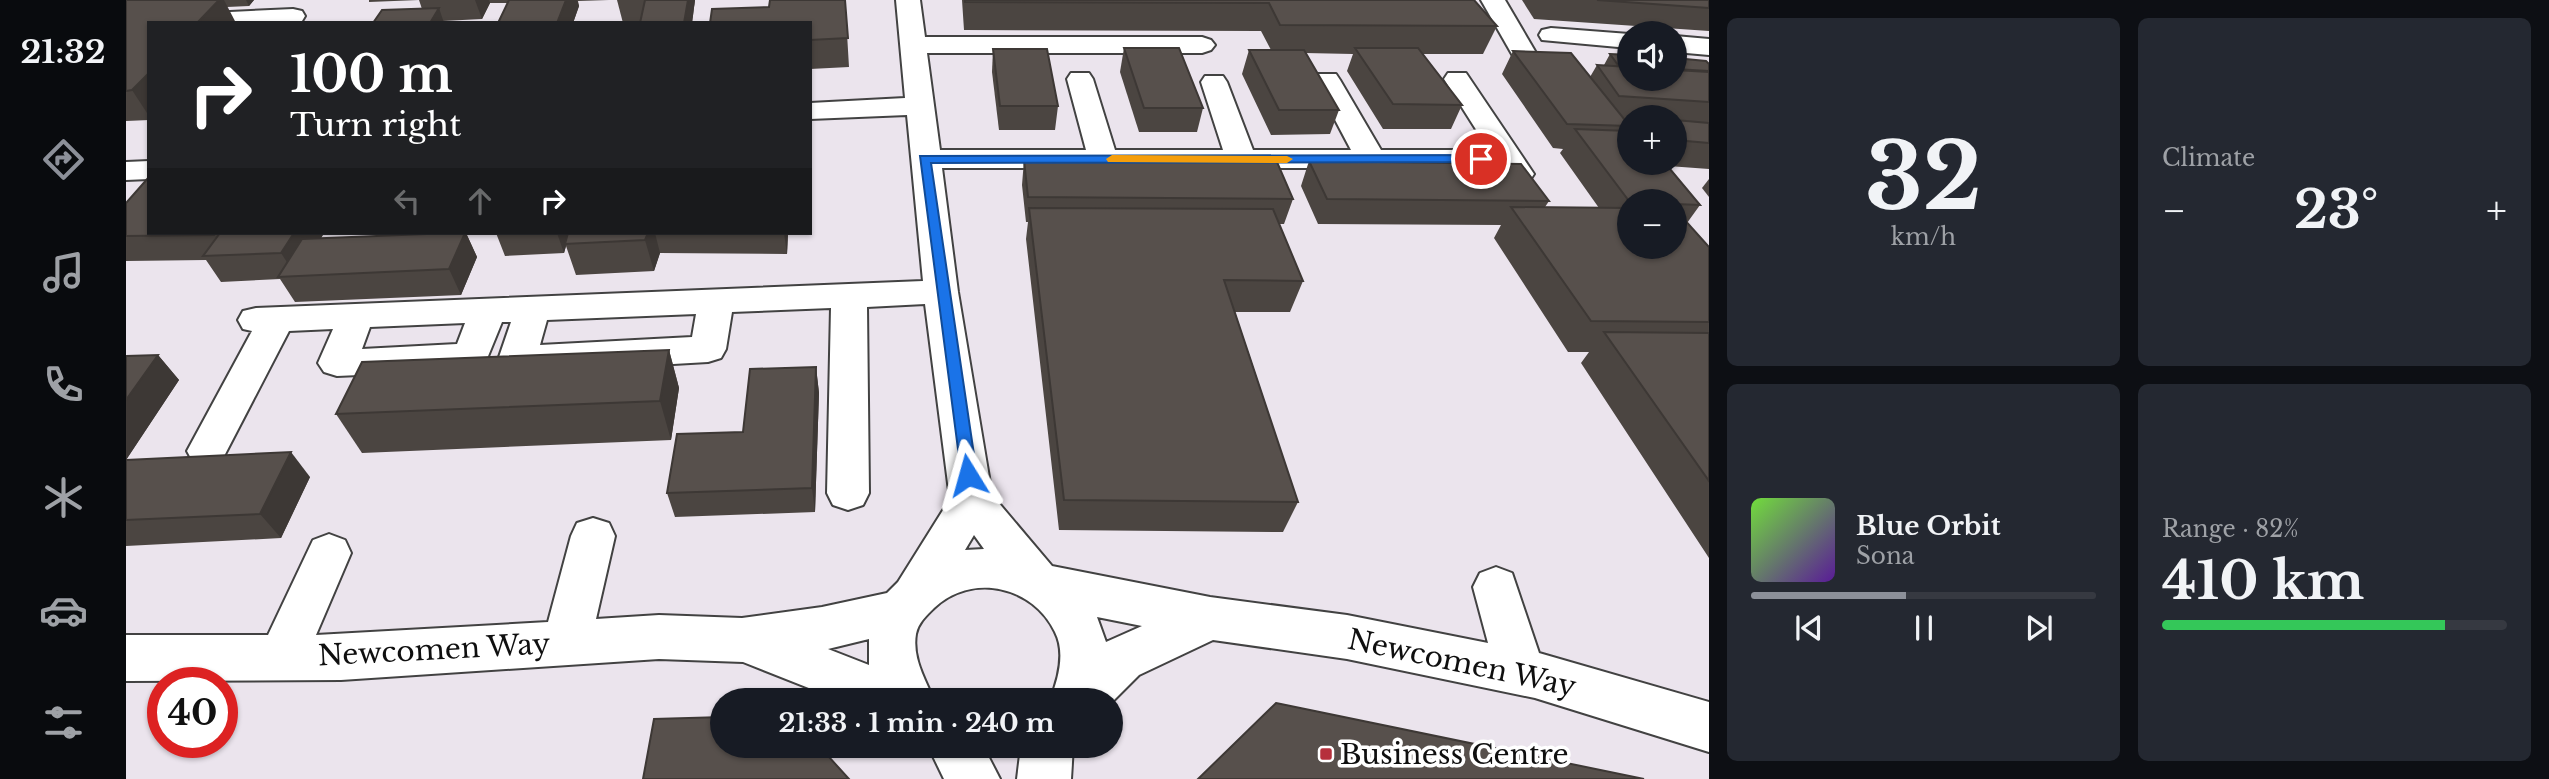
<!DOCTYPE html>
<html lang="en">
<head>
<meta charset="utf-8">
<style>
  :root { --surface:#171b24; --page:#242831; --text:#f1f3f6; --muted:#9ea1a6; --line:#363941; --accent:#8c9099 }
  body { margin:0; font-family:"Libre Baskerville",serif; background:var(--page); color:var(--text); height:100vh; display:flex; flex-direction:column; font-size:26px; white-space:nowrap }
  * { box-sizing:border-box; margin:0 }
  p { font-size:23px; color:var(--muted) }
  .icon { flex:none; width:38px; height:38px; fill:none; stroke:currentColor; stroke-width:2; stroke-linecap:round; stroke-linejoin:round }
  .map { position:relative; flex:1; overflow:hidden }
  .details { display:flex; flex-direction:column; gap:18px; padding:18px; background:#0d0f14; width:840px }
  .details>* { flex:none }
  .banner { position:absolute; left:21px; top:21px; width:665px; height:214px; border-radius:0px; box-shadow:0 2px 5px #0004; background:#202124; color:#fff; overflow:hidden }
  .buttons { position:absolute; left:1491px; top:21px; display:grid; gap:14px }
  .buttons a { display:grid; place-items:center; width:70px; height:70px; border-radius:50%; background:var(--surface); box-shadow:0 2px 5px #0004; font-size:35px }
  .speed { position:absolute; left:21px; top:667px; display:flex; gap:14px; font-size:35px; font-weight:700; text-align:center }
  .speed>* { display:grid; place-content:center; width:91px; height:91px; border-radius:50%; background:var(--surface); box-shadow:0 2px 5px #0004; line-height:1 }
  .speed .limit { border:10px solid #d22; background:#fff; color:#111 }
  .pin { position:absolute; display:grid; place-items:center; width:60px; height:60px; color:#fff; margin:-30px; border:4px solid #fff; border-radius:50%; box-shadow:0 2px 7px #0007 }
  .me { position:absolute; width:77px; margin:-38px; rotate:352deg; stroke-linejoin:round; filter:drop-shadow(0 0 5px #0008) }
  .turn { display:flex; align-items:center; gap:24px; height:147px; padding:0 28px; font-size:32px }
  .turn .icon { width:91px; height:91px; stroke-width:2.5 }
  .turn b { display:block; font-size:49px; line-height:60px }
  .lanes { display:flex; align-items:center; height:66px; padding:0 28px; background:#0003; justify-content:center; gap:35px; direction:ltr }
  .lanes .off { opacity:.35 }
  .big { font-size:52px; font-weight:700; line-height:1.1 }
  .details .card { flex:1; display:flex; flex-direction:column; justify-content:center; gap:10px; min-width:0; padding:0 24px; border-radius:10px; background:var(--page) }
  .details .dial { align-items:center; gap:0 }
  .dial b { font-size:91px; line-height:1 }
  .song { display:flex; align-items:center; gap:21px }
  .cover { width:84px; height:84px; border-radius:10px; background:linear-gradient(135deg,hsl(100 70% 55%),hsl(270 70% 35%)) }
  .played { height:7px; border-radius:4px; background:linear-gradient(90deg,var(--accent) 45%,var(--line) 45%) }
  .keys { display:flex; justify-content:space-around; direction:ltr }
  .heat { display:flex; justify-content:space-between; align-items:center; font-size:38px; direction:ltr }
  .charge { height:10px; border-radius:5px; background:linear-gradient(90deg,#34c759 82%,var(--line) 0) }
  .details .tiles { flex:1; display:grid; gap:18px; grid-template-columns:repeat(2,1fr) }
  .trip { position:absolute; left:584px; top:688px; width:413px; height:70px; border-radius:35px; background:var(--surface); box-shadow:0 2px 5px #0004; font-weight:700; line-height:70px; text-align:center }
  main { display:flex; flex:1; min-height:0 }
  .menu { display:flex; flex-direction:column; width:126px; justify-content:space-around; align-items:center; background:#090b0e; color:var(--muted) }
  .menu .icon { width:49px; height:49px }
  .menu .active { color:var(--accent) }
  .menu b { font-size:32px; color:var(--text) }
  .map>svg:first-child { display:block }
  .industrial { fill:#ebe4ed; fill-rule:evenodd }
  .lines { fill:none; stroke-linecap:round; stroke-linejoin:round }
  .minor-casing { stroke:#424242; stroke-width:4 }
  .minor { fill:#fff; fill-rule:evenodd }
  .wall { fill:#4b4541; fill-rule:evenodd }
  .shaded-wall { fill:#3d3835 }
  .building { fill:#57504c; stroke:#3d3835; stroke-width:2 }
  .route { fill:#1a73e8; stroke:#114b97; stroke-width:2 }
  .slow { fill:#f59e0b }
  .poi-dot { fill:#b6303c; stroke:#fff; stroke-width:2.5 }
  .labels { text-anchor:middle; dominant-baseline:central; stroke-width:7; stroke-linejoin:round; paint-order:stroke }
  .near-street-label { font-size:28px; fill:#0f0f0f; stroke:#fff }
  .near-poi-label { font-size:28px; fill:#0f0f0f; stroke:#fff; text-anchor:start }
</style>
</head>
<body>
<main>
<nav class="menu">
<b>21:32</b>
<svg class="icon active" aria-label="directions" viewBox="0 0 24 24"><path d="M12 3l9 9-9 9-9-9zM9 14v-3h6M13 9l2 2-2 2"/></svg>
<svg class="icon" aria-label="music" viewBox="0 0 24 24"><path d="M9 18V5l10-2v13"/><circle cx="6" cy="18" r="3"/><circle cx="16" cy="16" r="3"/></svg>
<svg class="icon" aria-label="phone" viewBox="0 0 24 24"><path d="M5 4h4l2 5-3 2q2 4 5 5l2-3 5 2v4C11 20 4 13 5 4z"/></svg>
<svg class="icon" aria-label="climate" viewBox="0 0 24 24"><path d="M12 3v18M4 7l16 10M4 17L20 7"/></svg>
<svg class="icon" aria-label="car" viewBox="0 0 24 24"><path d="M5 17H2v-5l4-1 3-4h7l3 4 3 1v5h-3M9 17h6M6 11h13"/><circle cx="7" cy="17" r="2"/><circle cx="17" cy="17" r="2"/></svg>
<svg class="icon" aria-label="filters" viewBox="0 0 24 24"><path d="M4 7h16M4 17h16"/><circle cx="9" cy="7" r="2"/><circle cx="15" cy="17" r="2"/></svg>
</nav>
<div class="map">
<svg width="1583" height="779" viewBox="0 0 1583 779">
  <rect width="100%" height="100%" fill="#fefbf2"/>
  <path class="industrial" d="M0 0H1583V779H0ZM23 23H684V233H23ZM1503 33H1549V79H1503ZM1503 117H1549V163H1503ZM1503 201H1549V247H1503ZM37 682H96V742H37ZM597 700H985V746H597Z"/>
  <g class="lines">
    <defs>
      <g id="minor">
        <path d="M770 0H794L799 37H1076L1085 40 1089 45 1085 50 1076 53H801L814 150H960L941 79 945 73H963L967 79 989 150H1097L1075 82 1079 76H1097L1101 82 1127 150H1225L1188 80 1192 74H1210L1214 80 1255 150H1363L1318 79 1322 73H1340L1408 174 1404 180 1393 183 1382 180 1374 168H816L832 292 866 495 926 566 1084 597 1221 615 1362 643 1347 587 1354 573 1370 567 1386 573 1413 653 1583 702V752L1409 698 1221 659 1087 640 1013 675 985 703V700H924C932 680 940 653 929 632 907 586 846 572 808 608 801 615 792 623 790 634 786 658 799 679 808 700H713L617 662 533 659 215 680 0 681V635H142L187 540 203 534 219 540 225 553 190 635 422 622 445 536 451 523 467 518 483 523 489 536 470 619 533 615 616 618 696 607 761 593 772 582 824 499 799 304 741 307 743 493 737 505 722 510 707 505 701 493 705 308 606 312 600 349 595 358 582 362 391 373 378 369 372 360 385 322H376L358 366 345 370 211 376 198 372 192 363 207 329 163 331 95 462 81 467 67 462 61 451 126 331 117 329 112 320 117 311 130 308 797 281 781 115 684 119V103L779 98ZM570 314 566 337 414 345 421 320ZM339 323 331 344 236 349 244 327ZM848 535 858 549 839 550ZM971 617 1016 626 980 642ZM743 639V665L702 649Z"/>
        <path d="M1355 0H1379L1413 58 1409 63H1391Z"/>
        <path d="M167 9 176 11 179 16 176 21 23 23V30L0 31V17Z"/>
        <path d="M1425 28 1503 34V48L1416 40 1413 35 1416 30Z"/>
        <path d="M1549 36 1583 39V55L1549 52Z"/>
        <path d="M23 161V179L0 180V162Z"/>
        <path d="M802 746H857L874 779H818Z"/>
        <path d="M895 746H947L945 779H891Z"/>
      </g>
    </defs>
    <use href="#minor" class="minor-casing"/>
    <use href="#minor" class="minor"/>
  </g>
  <g class="wall">
    <path d="M0 0H128L123 6 101 7 23 23V120L0 121Z"/>
    <path d="M243 0H483L452 1 453 6 447 23H372L382 3H364L356 19 317 21 318 23H247L296 9 293 0 243 2Z"/>
    <path d="M491 0H569L566 23H497Z"/>
    <path d="M719 0 723 67 684 69V23L643 7Z"/>
    <path d="M836 0H1348L1371 26 1357 54H1297L1336 105 1325 129H1257L1221 71 1227 54 1179 53 1213 110 1204 134 1145 135 1116 74 1123 50H1145L1135 31 838 30Z"/>
    <path d="M1396 0H1583V31L1408 19Z"/>
    <path d="M998 48 1077 108 1071 132H1013L994 72Z"/>
    <path d="M867 49 932 106 929 130H873L866 72Z"/>
    <path d="M1387 51 1464 77 1471 65H1478L1484 54 1503 55V79L1583 64V169L1542 166 1574 205 1561 223 1583 247V558L1455 363 1463 352H1442L1368 238 1375 225 1192 224 1175 186 1183 161 1423 201 1419 207 1473 208 1434 153 1437 149 1427 148 1376 74ZM1503 117H1549V163H1503L1502 131 1503 125 1501 122H1503ZM1503 201H1549V247H1503Z"/>
    <path d="M898 160 1167 199 1158 224H1153L1177 281 1164 312H1109L1172 502 1157 532 933 530 900 239 902 222H900L896 185Z"/>
    <path d="M1583 179V197L1576 188Z"/>
    <path d="M0 203 23 233H198L195 238 340 233 351 257 335 295 169 302 154 279 95 282 80 260 0 261Z"/>
    <path d="M370 233H662L661 254 534 253 528 271 450 275 440 246 438 253 379 256Z"/>
    <path d="M543 350 553 388 545 440 236 453 210 414Z"/>
    <path d="M32 355 53 380 0 460 184 477 155 538 0 546V356Z"/>
    <path d="M690 367 693 393 689 512 549 517 541 493 617 432Z"/>
  </g>
  <g class="shaded-wall">
    <path d="M93 0H98L110 23H71Z"/>
    <path d="M120 0H128L123 6Z"/>
    <path d="M349 0H363L364 3 356 19Z"/>
    <path d="M440 0H451L453 6 447 23H431Z"/>
    <path d="M562 0H569L566 23H558Z"/>
    <path d="M313 8 318 23H304Z"/>
    <path d="M23 73V116L6 90Z"/>
    <path d="M168 233H198L173 276H170L155 253Z"/>
    <path d="M340 233 351 257 335 295 323 269Z"/>
    <path d="M431 233H444L439 244 440 246 438 253Z"/>
    <path d="M522 233H529L534 253 528 271 519 240Z"/>
    <path d="M658 233H662L661 254Z"/>
    <path d="M543 350 553 388 545 440 534 401Z"/>
    <path d="M32 355 53 380 0 460V400Z"/>
    <path d="M690 367 693 393 689 512 686 488Z"/>
    <path d="M165 452 184 477 155 538 134 514Z"/>
  </g>
  <g class="building">
    <path d="M0 0H93L71 23H23V73L6 90 0 91Z"/>
    <path d="M383 0H440L431 23H372Z"/>
    <path d="M519 0H562L558 23H514Z"/>
    <path d="M644 0H719L722 38 684 40V23H584L586 9 643 7Z"/>
    <path d="M839 0H1348L1371 26 1154 25 1143 3 839 2Z"/>
    <path d="M1471 0H1583V8Z"/>
    <path d="M313 8 304 23H247L256 10Z"/>
    <path d="M998 48H1053L1077 108H1018Z"/>
    <path d="M1229 48H1292L1336 105 1267 104Z"/>
    <path d="M867 49H921L932 106H874Z"/>
    <path d="M1123 50H1178L1213 110H1153Z"/>
    <path d="M1387 51 1445 53 1503 125V126L1441 124Z"/>
    <path d="M1484 54 1503 55V66L1492 65Z"/>
    <path d="M1549 58 1580 61 1583 64V71L1549 69Z"/>
    <path d="M1471 65 1503 67V79H1549V70L1583 72V102L1493 96Z"/>
    <path d="M1549 120 1583 123V143L1549 140Z"/>
    <path d="M1449 129 1503 131V163H1539L1574 205 1549 204V201H1503Z"/>
    <path d="M898 160 1151 162 1167 199 902 197Z"/>
    <path d="M1183 161 1395 164 1423 201 1201 199Z"/>
    <path d="M23 177V233H89L88 235 0 236V203Z"/>
    <path d="M1385 207 1503 208V247H1549V209L1583 247V322L1465 321Z"/>
    <path d="M903 208 1147 209 1177 281 1098 280 1172 502 938 500Z"/>
    <path d="M94 233H168L155 253 77 256Z"/>
    <path d="M325 233H339L323 269 152 277 176 239Z"/>
    <path d="M442 233H522L519 240 439 244Z"/>
    <path d="M1478 332 1583 333V481Z"/>
    <path d="M543 350 534 401 210 414 236 362Z"/>
    <path d="M32 355 0 400V356Z"/>
    <path d="M690 367 686 488 541 493 551 434 617 432 624 369Z"/>
    <path d="M165 452 134 514 0 520V460Z"/>
    <path d="M1150 703 1518 779H1072Z"/>
    <path d="M597 717V746H693L723 779H517L528 719Z"/>
  </g>
  <path class="route" d="M1355 155 1361 159 1359 162 805 163 851 475 848 480H836L794 156Z"/>
  <path class="slow" d="M986 155 1161 156 1167 159 1161 163 982 162 980 159Z"/>
  <rect class="poi-dot" x="1193" y="747" width="14" height="14" rx="3.5"/>
  <g class="labels">
    <g class="near-street-label">
      <text transform="translate(308 650) rotate(-3)">Newcomen Way</text>
      <text transform="translate(1336 663) rotate(12)">Newcomen Way</text>
    </g>
    <g class="near-poi-label">
      <text x="1214" y="754">Business Centre</text>
    </g>
  </g>
</svg>
<div class="buttons">
<a><svg class="icon" aria-label="sound" viewBox="0 0 24 24"><path d="M4 9h4l5-4v14l-5-4H4zM17 9q2 3 0 6"/></svg></a>
<a>+</a>
<a>−</a>
</div>
<div class="speed"><div class="limit">40</div></div>
<div class="pin" style="left:1355px;top:159px;background:#d93025"><svg class="icon" aria-label="arrive" viewBox="0 0 24 24"><path d="M6 21V4h12l-3 4 3 4H6"/></svg></div>
<svg class="me" style="left:842px;top:475px" viewBox="-20 -20 40 40"><path d="M0-17L14 15 0 8-14 15z" fill="#1a73e8" stroke="#fff" stroke-width="4"/></svg>
<div class="trip">21:33 · 1 min · 240 m</div>
<div class="banner">
<div class="turn"><svg class="icon" aria-label="right" viewBox="0 0 24 24"><path d="M7 20v-9h11M14 6l5 5-5 5"/></svg><div><b>100 m</b>Turn right</div></div>
<div class="lanes"><svg class="icon off" aria-label="left" viewBox="0 0 24 24"><path d="M17 20v-9H6M10 6l-5 5 5 5"/></svg><svg class="icon off" aria-label="ahead" viewBox="0 0 24 24"><path d="M12 20V5M6 11l6-6 6 6"/></svg><svg class="icon" aria-label="right" viewBox="0 0 24 24"><path d="M7 20v-9h11M14 6l5 5-5 5"/></svg></div>
</div>
</div>
<section class="details">
<div class="tiles">
<div class="card dial"><b>32</b><p>km/h</p></div>
<div class="card"><p>Climate</p>
<div class="heat"><a>−</a><b class="big">23°</b><a>+</a></div>
</div>
<div class="card">
<div class="song"><i class="cover"></i><div><b>Blue Orbit</b><p>Sona</p></div></div>
<div class="played"></div>
<div class="keys"><svg class="icon" aria-label="previous" viewBox="0 0 24 24"><path d="M18 5L8 12l10 7zM5 5v14"/></svg><svg class="icon" aria-label="pause" viewBox="0 0 24 24"><path d="M8 5v14M16 5v14"/></svg><svg class="icon" aria-label="next" viewBox="0 0 24 24"><path d="M6 5l10 7-10 7zM19 5v14"/></svg></div>
</div>
<div class="card"><p>Range · 82%</p><b class="big">410 km</b><div class="charge"></div></div>
</div>
</section>
</main>
</body>
</html>
